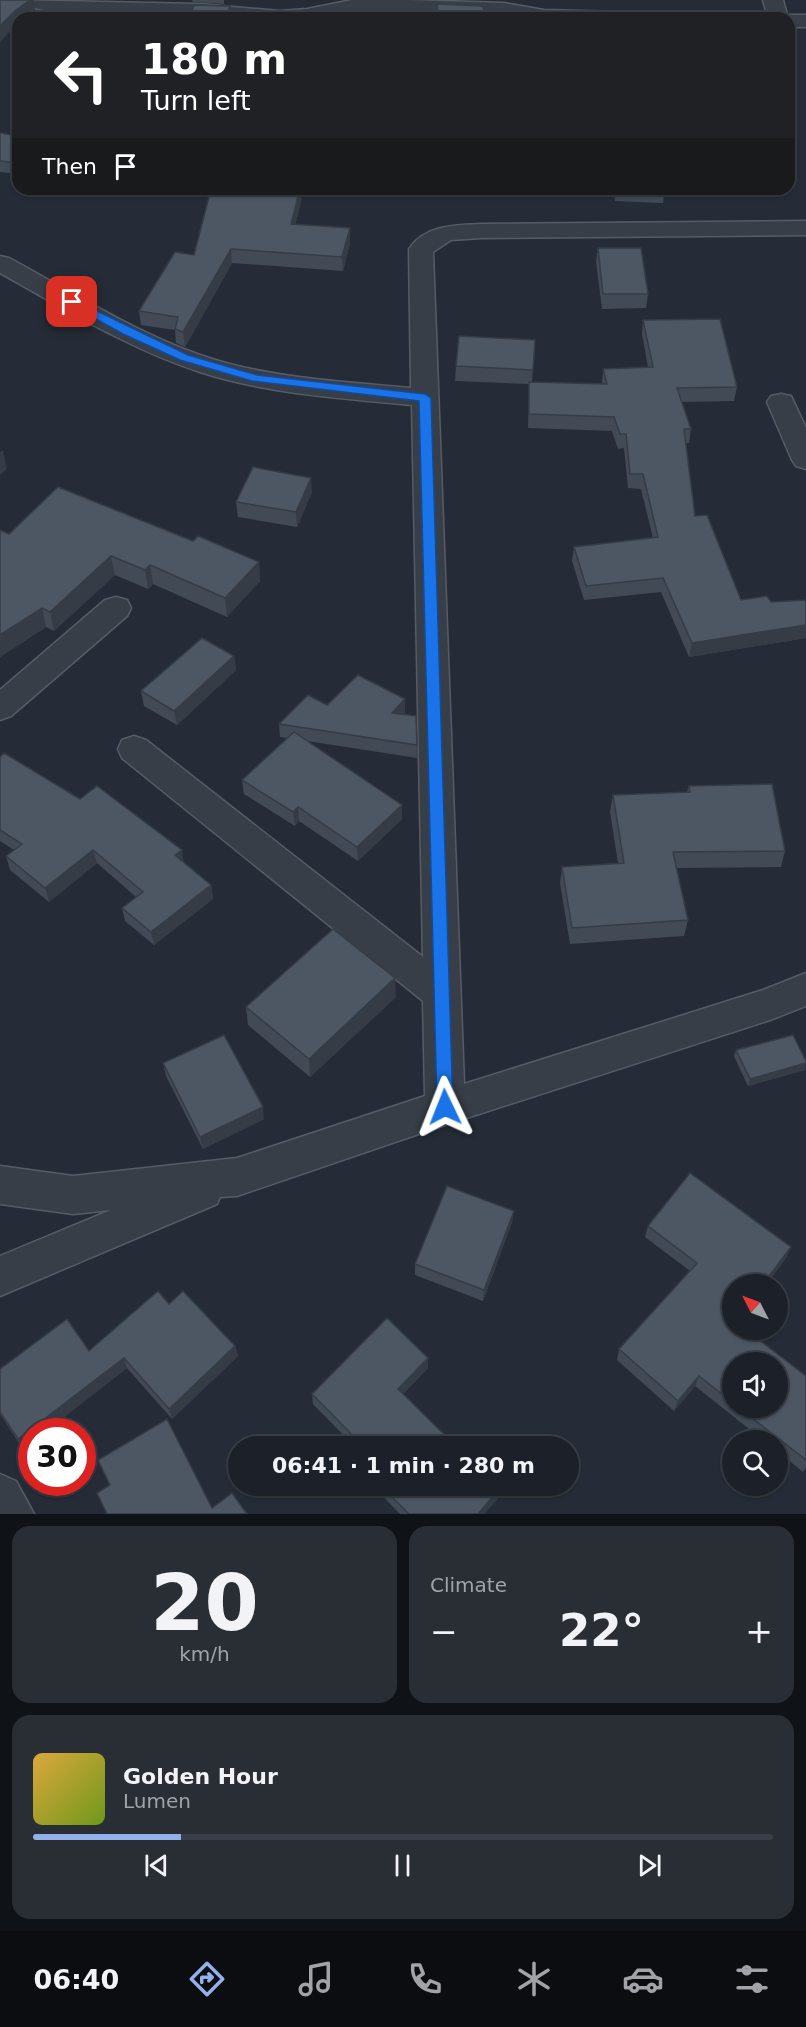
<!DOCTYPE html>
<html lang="en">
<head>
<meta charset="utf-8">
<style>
  :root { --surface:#1c2129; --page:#292e35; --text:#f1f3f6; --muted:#a0a3a8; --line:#3a3e46; --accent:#92b0ea }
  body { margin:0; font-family:"DejaVu Sans",sans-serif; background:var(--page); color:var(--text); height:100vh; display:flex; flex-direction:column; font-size:22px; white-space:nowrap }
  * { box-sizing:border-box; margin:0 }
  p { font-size:20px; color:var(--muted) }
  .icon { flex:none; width:33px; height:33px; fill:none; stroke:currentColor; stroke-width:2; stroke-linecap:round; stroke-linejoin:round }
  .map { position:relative; height:1514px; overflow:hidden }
  .side { display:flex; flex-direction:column; gap:12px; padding:12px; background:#0f1217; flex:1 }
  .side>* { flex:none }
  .hud { position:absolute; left:12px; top:12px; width:783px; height:183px; border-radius:18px; box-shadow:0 2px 4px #0004,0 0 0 2px var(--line); background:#202124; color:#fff; overflow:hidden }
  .needle { width:39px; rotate:312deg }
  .controls { position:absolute; left:722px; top:1274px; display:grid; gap:12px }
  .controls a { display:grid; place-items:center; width:66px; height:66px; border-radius:50%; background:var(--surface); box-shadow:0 2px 4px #0004,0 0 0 2px var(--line); font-size:30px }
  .speed { position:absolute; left:18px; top:1418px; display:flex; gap:12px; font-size:30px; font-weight:700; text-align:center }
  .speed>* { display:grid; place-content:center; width:78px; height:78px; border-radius:50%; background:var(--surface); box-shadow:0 2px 4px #0004,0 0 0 2px var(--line); line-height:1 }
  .speed .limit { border:9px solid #d22; background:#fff; color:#111 }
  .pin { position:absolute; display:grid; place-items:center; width:51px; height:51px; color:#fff; margin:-26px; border-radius:12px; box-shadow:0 3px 9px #0006 }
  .me { position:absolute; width:66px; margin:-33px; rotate:358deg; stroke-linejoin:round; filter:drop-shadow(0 0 4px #0008) }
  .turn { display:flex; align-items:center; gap:21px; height:126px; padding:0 30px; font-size:27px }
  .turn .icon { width:78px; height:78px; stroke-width:2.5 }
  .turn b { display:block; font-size:42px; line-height:51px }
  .then { display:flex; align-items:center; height:57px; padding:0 30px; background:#0003; gap:12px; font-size:22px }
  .big { font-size:45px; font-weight:700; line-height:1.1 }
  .side .card { flex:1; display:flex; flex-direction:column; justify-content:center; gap:9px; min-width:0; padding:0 21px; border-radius:18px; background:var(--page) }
  .side .dial { align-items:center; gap:0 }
  .dial b { font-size:78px; line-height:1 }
  .song { display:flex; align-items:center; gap:18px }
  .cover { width:72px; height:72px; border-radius:9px; background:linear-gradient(135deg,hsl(40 70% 55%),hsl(80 70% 35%)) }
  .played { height:6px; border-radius:3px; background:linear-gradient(90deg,var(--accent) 20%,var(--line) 20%) }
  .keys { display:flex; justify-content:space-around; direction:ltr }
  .heat { display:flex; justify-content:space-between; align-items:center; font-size:33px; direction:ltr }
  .side .tiles { flex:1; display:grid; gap:12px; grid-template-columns:1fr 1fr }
  .card:last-child { grid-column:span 2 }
  .trip { position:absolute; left:228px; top:1436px; width:351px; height:60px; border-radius:30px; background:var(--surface); box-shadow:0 2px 4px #0004,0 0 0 2px var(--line); font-weight:700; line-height:60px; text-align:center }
  .tab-bar { display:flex; height:96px; justify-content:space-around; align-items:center; background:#0b0d10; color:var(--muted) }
  .tab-bar .icon { width:42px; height:42px }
  .tab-bar .on { color:var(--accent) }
  .tab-bar b { font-size:27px; color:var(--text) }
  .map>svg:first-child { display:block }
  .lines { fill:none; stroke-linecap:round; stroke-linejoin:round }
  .street-casing { stroke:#565c66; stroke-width:3 }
  .street { fill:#383e48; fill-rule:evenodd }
  .wall { fill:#424a55; fill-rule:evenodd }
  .shaded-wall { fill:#363c45 }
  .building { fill:#4d5663; stroke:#363c45; stroke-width:1.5 }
  .route { fill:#1a73e8; stroke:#114b97; stroke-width:1.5 }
</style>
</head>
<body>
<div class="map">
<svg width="806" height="1514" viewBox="0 0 806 1514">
  <rect width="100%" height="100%" fill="#252c37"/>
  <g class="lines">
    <defs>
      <g id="street">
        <path d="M11 0 198 4 280 11 307 9 352 0H408L504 3 544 10 621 12 628 14 631 18H520L504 15 371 11 323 18 69 15 14 4Z"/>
        <path d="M763 0H783L787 15H806V27H789V18H768Z"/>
        <path d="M806 221V235L481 238 451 240 433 252 464 1084 763 990 806 973V1006L770 1020 445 1125 237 1196 220 1197 217 1204 0 1296V1256L111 1210 73 1214 0 1204V1166L73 1176 237 1158 425 1096 423 1001 122 758 118 749 122 740 134 736 146 740 423 957 412 405C341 398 268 394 200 372 129 349 65 309 0 273V256L9 258C78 295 146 340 222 362 283 379 348 382 411 388L409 249C425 225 455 225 481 224Z"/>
        <path d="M781 394 791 396 806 428V469L796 466 792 460 767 402 771 396Z"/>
        <path d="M116 597 127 600 131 608 127 616 11 716 0 720V690L105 600Z"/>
        <path d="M0 1474 16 1481 34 1514H0Z"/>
      </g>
    </defs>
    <use href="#street" class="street-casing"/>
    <use href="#street" class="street"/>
  </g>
  <g class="wall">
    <path d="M192 0H224V4L193 2Z"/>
    <path d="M437 4 485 18H437Z"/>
    <path d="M0 133 18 136V174L0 172Z"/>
    <path d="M211 189H304L295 225 350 228V243L343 271 232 263 185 347 176 343 175 330 141 325 139 311 194 255Z"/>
    <path d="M614 189H665L663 203 615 201Z"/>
    <path d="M598 248 648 294 646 308 602 309 596 262Z"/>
    <path d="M643 320 737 387 734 401 682 402 691 429 689 443H686L695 516 741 600 771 602 806 600V638L689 657 661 592 584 600 572 561 574 547 653 538 641 489 628 488 624 448 618 449 612 431 528 428 529 384 455 381 456 366 535 340 532 382 602 384 603 369 648 367 642 334Z"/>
    <path d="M312 492 297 527 238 517 236 502Z"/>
    <path d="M0 530 9 534 193 541 259 562 260 581 227 617 153 584 148 589 115 575 54 631 46 627 0 657Z"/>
    <path d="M234 656 236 670 177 725 144 706 141 691Z"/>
    <path d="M327 705 405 713 403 714 416 716 417 758 307 741 402 819 358 861 299 821 295 826 244 794 242 780 287 738 280 737 279 724Z"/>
    <path d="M0 757 184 863 211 885 213 899 154 945 125 921 122 908 136 897 97 863 49 902 10 870 6 856 14 850 0 841Z"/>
    <path d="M689 786 785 851 781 867 677 868 688 920 684 936 570 944 560 883 562 867 618 863 610 812 613 795 687 792Z"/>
    <path d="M396 997 310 1077 248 1025 246 1007Z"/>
    <path d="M736 1050 805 1070 748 1086 734 1056Z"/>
    <path d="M163 1063 264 1119 203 1149 166 1076Z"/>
    <path d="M514 1211 512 1222 483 1301 415 1275V1264Z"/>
    <path d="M648 1226 791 1247 786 1258 732 1329 806 1376V1467L803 1472 777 1451V1440H763L695 1386 674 1411 617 1360 619 1349 690 1271 645 1237ZM732 1362 777 1407H732Z"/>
    <path d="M169 1304 235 1346 238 1356 172 1419 127 1368 23 1449 0 1414V1369L89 1351Z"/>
    <path d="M428 1368 403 1394 456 1446H354L313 1404 312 1394Z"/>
    <path d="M372 1485H497L499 1497 484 1514H400Z"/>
  </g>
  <g class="shaded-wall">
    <path d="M30 0H33L35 10 25 18H18V23L0 42V26L15 11Z"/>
    <path d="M230 6 231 18H226Z"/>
    <path d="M300 189H304L292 239 291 224Z"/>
    <path d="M350 228V243L343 271 342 257Z"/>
    <path d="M231 249 232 263 185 347 183 332Z"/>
    <path d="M3 450 7 469 0 475V452Z"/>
    <path d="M311 478 312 492 297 527 296 512Z"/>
    <path d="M111 556 115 575 54 631 50 612Z"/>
    <path d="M259 562 260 581 227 617 225 598Z"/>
    <path d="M150 565 153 584 148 589 145 570Z"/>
    <path d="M42 608 46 627 0 657V635Z"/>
    <path d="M806 625V638L689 657 692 643Z"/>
    <path d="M234 656 236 670 177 725 174 711Z"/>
    <path d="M405 699V713L392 726V713Z"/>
    <path d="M402 805V819L358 861 357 847Z"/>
    <path d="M298 807 299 821 295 826 293 812Z"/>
    <path d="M93 850 97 863 49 902 45 888Z"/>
    <path d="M182 850 184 864 175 855Z"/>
    <path d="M211 885 213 899 154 945 151 932Z"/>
    <path d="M395 978 396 997 310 1077 309 1059Z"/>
    <path d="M806 1063 805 1070 748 1086 750 1079Z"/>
    <path d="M263 1107 264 1119 203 1149 200 1137Z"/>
    <path d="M514 1211 512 1222 483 1301 484 1290Z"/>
    <path d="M791 1247 786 1258 767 1284H763Z"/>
    <path d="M235 1346 238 1356 172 1419 169 1409Z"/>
    <path d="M124 1358 127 1368 46 1431H32V1442L23 1449 18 1439Z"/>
    <path d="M428 1358V1368L398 1399V1389Z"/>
    <path d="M699 1376 695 1386 674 1411 678 1401Z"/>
    <path d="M500 1488 499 1497 484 1514H478Z"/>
  </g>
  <g class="building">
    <path d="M0 0H30L15 11 0 26Z"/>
    <path d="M437 4 483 6 485 18H439Z"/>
    <path d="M194 5 230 6 226 18H189Z"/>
    <path d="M0 133 18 136V163L0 161Z"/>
    <path d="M211 189H300L291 224 350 228 342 257 231 249 183 332 175 329 178 317 139 311 175 252 194 255Z"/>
    <path d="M616 189H665V191Z"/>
    <path d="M598 248H641L648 294H603Z"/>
    <path d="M720 319 737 387 677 388 691 429H684L695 516 707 515 741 600 767 596 771 602 806 600V625L692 643 663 578 586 586 574 547 658 537 643 474H630L626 434H620L614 417 529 414V382L607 384 603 369 653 367 643 320Z"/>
    <path d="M459 336 535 340 533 370 456 366Z"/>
    <path d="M253 467 311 478 296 512 236 502Z"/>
    <path d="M58 487 193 541 198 536 259 562 225 598 150 565 145 570 111 556 50 612 42 608 0 635V530L9 534Z"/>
    <path d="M202 638 234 656 174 711 141 691Z"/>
    <path d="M358 675 405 699 392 713 416 716 417 745 279 724 308 695 327 705Z"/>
    <path d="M294 732 402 805 357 847 298 807 293 812 242 780Z"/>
    <path d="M4 753 80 799 97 786 182 850 175 855 211 885 151 932 122 908 143 892 93 850 45 888 6 856 22 844 0 830V757Z"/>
    <path d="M772 784 785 851 673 852 688 920 572 928 562 867 624 863 613 795 690 792 689 786Z"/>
    <path d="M333 929 395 978 309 1059 246 1007Z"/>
    <path d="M224 1035 263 1107 200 1137 163 1063Z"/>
    <path d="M793 1035 806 1061V1063L750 1079 736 1050Z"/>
    <path d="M690 1173 791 1247 763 1284H732V1329H745L806 1376V1460L738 1407H777V1362H732V1402L699 1376 678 1401 619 1349 697 1263 648 1226Z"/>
    <path d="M447 1186 514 1211 484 1290 415 1264Z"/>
    <path d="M158 1291 169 1304 183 1291 235 1346 169 1409 124 1358 18 1439 0 1412V1369L67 1319 89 1351Z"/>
    <path d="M387 1318 428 1358 398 1389 456 1446H363L312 1394Z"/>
    <path d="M167 1419 212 1508 232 1493 247 1514H107L97 1493 110 1485 98 1460Z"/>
    <path d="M380 1485H497L500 1488 478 1514H409Z"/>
  </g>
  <path class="route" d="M72 299 188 355 257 375 425 394 431 398 453 1107 451 1112 445 1114 440 1112 437 1107 419 401 252 381 180 360 123 334 69 304 67 302Z"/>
</svg>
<div class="controls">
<a><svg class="needle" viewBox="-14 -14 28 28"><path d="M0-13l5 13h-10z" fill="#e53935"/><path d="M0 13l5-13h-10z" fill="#a0a3a8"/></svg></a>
<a><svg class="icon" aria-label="sound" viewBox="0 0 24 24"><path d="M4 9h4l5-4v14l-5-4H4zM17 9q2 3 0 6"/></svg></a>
<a><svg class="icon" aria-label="search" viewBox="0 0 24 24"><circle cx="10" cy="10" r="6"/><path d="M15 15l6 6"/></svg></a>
</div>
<div class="speed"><div class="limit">30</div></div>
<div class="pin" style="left:72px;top:302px;background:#d93025"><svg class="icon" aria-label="arrive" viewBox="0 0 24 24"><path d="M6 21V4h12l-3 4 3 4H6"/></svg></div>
<svg class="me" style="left:445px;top:1107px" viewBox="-20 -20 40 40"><path d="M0-17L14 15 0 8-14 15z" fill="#1a73e8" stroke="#fff" stroke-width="4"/></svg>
<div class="trip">06:41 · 1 min · 280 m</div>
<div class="hud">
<div class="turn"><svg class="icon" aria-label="left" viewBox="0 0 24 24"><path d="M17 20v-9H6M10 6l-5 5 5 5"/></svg><div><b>180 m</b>Turn left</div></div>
<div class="then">Then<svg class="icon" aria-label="arrive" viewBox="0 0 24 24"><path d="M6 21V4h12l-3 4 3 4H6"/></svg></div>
</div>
</div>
<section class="side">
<div class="tiles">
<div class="card dial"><b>20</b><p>km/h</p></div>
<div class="card"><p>Climate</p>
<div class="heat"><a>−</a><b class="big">22°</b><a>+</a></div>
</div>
<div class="card">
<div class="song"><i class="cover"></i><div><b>Golden Hour</b><p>Lumen</p></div></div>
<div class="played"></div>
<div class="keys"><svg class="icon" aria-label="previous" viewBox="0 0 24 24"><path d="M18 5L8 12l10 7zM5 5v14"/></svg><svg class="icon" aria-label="pause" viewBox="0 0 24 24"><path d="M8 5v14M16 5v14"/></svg><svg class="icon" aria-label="next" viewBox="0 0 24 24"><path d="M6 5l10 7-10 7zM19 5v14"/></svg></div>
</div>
</div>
</section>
<nav class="tab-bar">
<b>06:40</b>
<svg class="icon on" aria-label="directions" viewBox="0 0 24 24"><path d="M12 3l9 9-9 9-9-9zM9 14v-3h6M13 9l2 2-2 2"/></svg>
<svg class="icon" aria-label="music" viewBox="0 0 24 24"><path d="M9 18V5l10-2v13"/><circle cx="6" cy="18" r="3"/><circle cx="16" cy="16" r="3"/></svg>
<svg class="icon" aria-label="phone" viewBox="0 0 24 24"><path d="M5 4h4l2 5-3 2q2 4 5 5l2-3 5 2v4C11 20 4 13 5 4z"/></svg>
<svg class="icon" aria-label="climate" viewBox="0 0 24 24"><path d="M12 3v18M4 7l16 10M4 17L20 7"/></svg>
<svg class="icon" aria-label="car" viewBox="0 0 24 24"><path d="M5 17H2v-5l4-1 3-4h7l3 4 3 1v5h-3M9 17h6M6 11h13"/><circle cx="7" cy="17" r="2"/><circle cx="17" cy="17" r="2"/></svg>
<svg class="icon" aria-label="filters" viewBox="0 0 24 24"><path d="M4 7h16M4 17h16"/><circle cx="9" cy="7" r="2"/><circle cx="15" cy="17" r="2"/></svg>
</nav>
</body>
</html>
